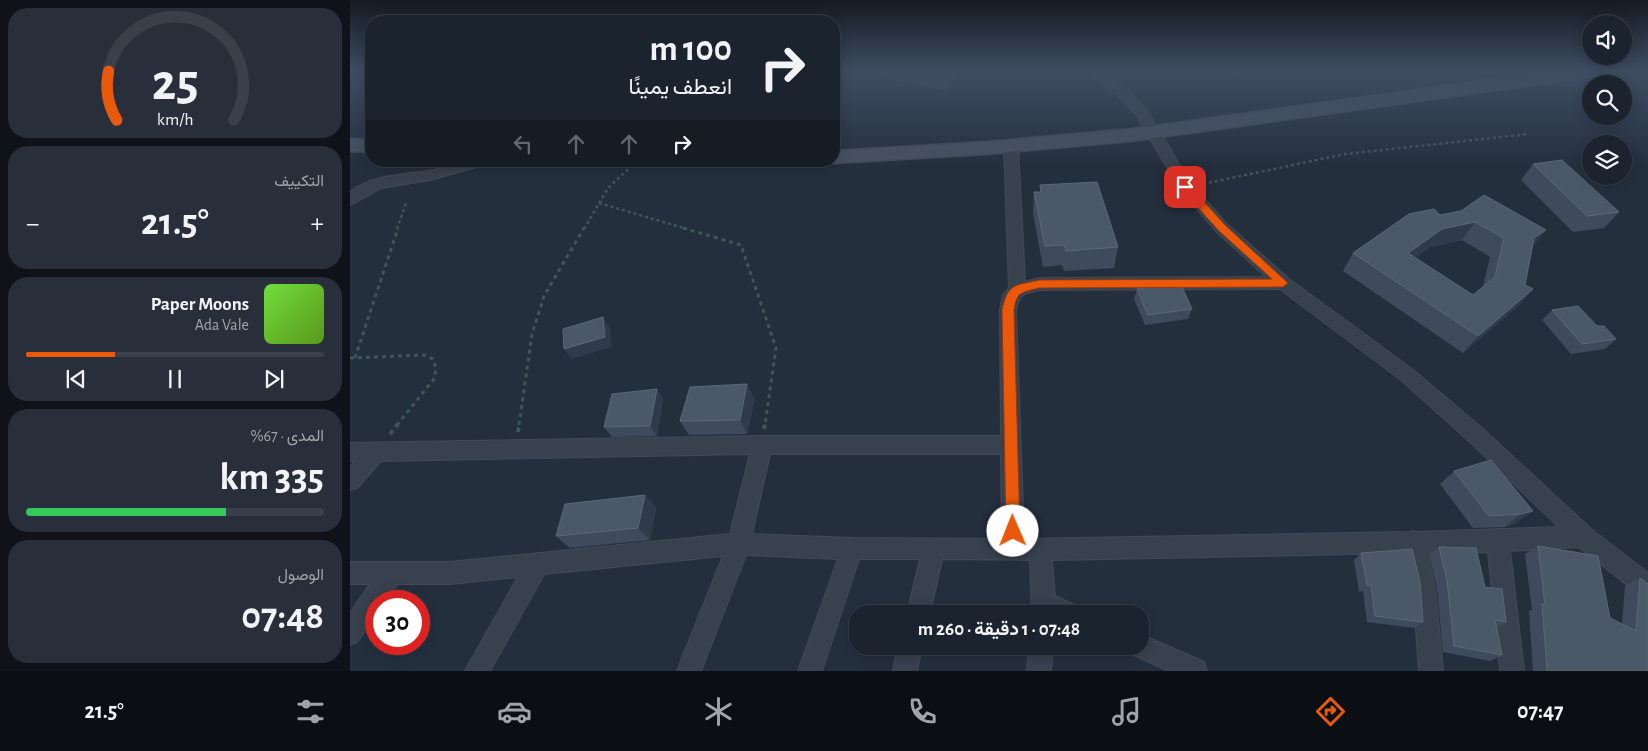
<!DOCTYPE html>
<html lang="ar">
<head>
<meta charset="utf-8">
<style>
  :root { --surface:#1b232e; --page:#282f3a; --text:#f1f3f6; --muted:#a0a4aa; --line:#39404a; --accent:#ea580c }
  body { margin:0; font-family:"Alegreya Sans",Vazirmatn,sans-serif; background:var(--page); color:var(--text); direction:rtl; height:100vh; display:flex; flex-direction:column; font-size:19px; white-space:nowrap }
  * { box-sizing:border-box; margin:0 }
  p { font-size:16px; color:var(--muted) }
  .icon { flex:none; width:28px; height:28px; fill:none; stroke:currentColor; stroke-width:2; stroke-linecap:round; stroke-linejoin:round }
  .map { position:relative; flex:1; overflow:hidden; direction:ltr }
  .sheet { display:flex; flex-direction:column; gap:8px; padding:8px; background:#0f1319; width:350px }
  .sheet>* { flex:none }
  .top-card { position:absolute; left:15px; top:15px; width:475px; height:152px; border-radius:20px; box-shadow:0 2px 12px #0003,0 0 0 1px var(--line); direction:rtl; background:#1b232e; color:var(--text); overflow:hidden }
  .tools { position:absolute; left:1232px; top:15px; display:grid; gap:10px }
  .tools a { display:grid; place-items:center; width:50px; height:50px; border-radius:50%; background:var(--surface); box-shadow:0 2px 12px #0003,0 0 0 1px var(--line); font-size:25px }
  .speed { position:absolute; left:15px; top:590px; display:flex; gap:10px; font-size:25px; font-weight:700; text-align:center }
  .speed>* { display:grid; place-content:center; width:65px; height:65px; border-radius:50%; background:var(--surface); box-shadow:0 2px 12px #0003,0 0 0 1px var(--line); line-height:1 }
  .speed .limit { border:8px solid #d22; background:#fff; color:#111 }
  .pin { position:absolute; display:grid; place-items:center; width:42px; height:42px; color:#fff; margin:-21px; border-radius:10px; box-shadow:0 2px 8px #0006 }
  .me { position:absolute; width:55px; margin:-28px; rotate:359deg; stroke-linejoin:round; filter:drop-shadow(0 0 4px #0008) }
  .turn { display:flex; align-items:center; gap:18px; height:105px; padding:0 25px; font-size:22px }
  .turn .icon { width:65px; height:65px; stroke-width:2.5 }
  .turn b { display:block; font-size:35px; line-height:42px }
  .lanes { display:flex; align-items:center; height:48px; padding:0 25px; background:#0003; justify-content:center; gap:25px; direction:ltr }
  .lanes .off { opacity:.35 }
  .big { font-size:38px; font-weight:700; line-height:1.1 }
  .sheet .widget { flex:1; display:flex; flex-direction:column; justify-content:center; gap:8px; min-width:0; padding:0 18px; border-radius:20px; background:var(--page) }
  .sheet .dial { align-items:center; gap:0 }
  .dial svg { height:130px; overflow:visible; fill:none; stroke:var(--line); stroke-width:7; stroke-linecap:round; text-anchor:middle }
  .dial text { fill:var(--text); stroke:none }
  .song { display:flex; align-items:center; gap:15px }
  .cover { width:60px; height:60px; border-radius:8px; background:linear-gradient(135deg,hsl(100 70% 55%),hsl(90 70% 35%)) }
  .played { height:5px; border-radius:2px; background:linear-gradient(90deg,var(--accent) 30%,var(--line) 30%) }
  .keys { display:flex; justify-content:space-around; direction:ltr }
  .heat { display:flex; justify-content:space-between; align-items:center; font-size:28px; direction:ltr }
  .charge { height:8px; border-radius:4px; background:linear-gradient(90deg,#34c759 67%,var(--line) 0) }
  .trip { position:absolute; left:499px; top:605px; width:300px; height:50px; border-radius:20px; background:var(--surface); box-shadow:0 2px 12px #0003,0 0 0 1px var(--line); font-weight:700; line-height:50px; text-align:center; direction:rtl }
  .dock { display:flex; height:80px; justify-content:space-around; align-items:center; background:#0b0e12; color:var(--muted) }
  .dock .icon { width:35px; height:35px }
  .dock .active { color:var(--accent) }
  .dock b { font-size:22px; color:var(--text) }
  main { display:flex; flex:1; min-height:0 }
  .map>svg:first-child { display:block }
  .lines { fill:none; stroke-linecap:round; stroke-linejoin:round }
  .street-casing { stroke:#414a57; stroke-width:2 }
  .secondary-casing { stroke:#414a57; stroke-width:3 }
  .path-far2 { stroke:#3f5557; stroke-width:2.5; stroke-dasharray:3 3; stroke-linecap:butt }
  .path-far1 { stroke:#3f5557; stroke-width:3; stroke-dasharray:4 4; stroke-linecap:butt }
  .path { stroke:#3f5557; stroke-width:4; stroke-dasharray:4.5 4.5; stroke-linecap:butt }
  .street { fill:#38414e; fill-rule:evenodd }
  .secondary { fill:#465061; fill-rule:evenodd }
  .wall { fill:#3f4b5c; fill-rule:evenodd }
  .shaded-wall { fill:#2f3b4b }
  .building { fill:#4b5868; stroke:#5c6777; fill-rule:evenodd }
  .route { fill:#ea580c; stroke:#983908 }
</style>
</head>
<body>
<main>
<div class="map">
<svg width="1298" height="671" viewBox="0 0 1298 671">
  <rect width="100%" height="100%" fill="#242f3e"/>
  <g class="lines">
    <defs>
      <g id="street">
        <path d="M525 72H551L589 80 592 72H604L600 85 594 89 531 76Z"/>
        <path d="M738 72H752L782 95 796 109 841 184 877 224 939 279 1062 369 1133 429 1241 529 1298 573V598L1290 595 1229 547 1160 551 1174 671H1150L1138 552 1077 553 1085 588 1093 671H1069L1063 588 1055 553 702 560 705 596 726 606 729 614H682L680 560 592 559 580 614H557L570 559H509L472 671H448L488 559 396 555 351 671H327L373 556 194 574 140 671H115L168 577 100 584H47L36 601H26V615L8 641 0 645V613L20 584H0V562H100L380 534 400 454 31 461 7 488 0 490V467L5 461H0V443L412 436H651L650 310 653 295 659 288 654 146 656 143H666L668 146 675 282 689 278 916 277 867 232 830 190 786 114 774 101ZM930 289 1050 379 1119 441 1209 527 1067 532 1063 531 1059 532 674 539 666 310C670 293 673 294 689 290ZM420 454H651L652 539 502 538 402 534Z"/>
        <path d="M115 161H139L137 164 80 180 31 188 0 205V192C21 175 52 175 78 171 91 169 103 165 115 161Z"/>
        <path d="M790 634 854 662 857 671H818L782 654 778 646H790Z"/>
        <path d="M548 646H572L567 671H543Z"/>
        <path d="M679 646H703L701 671H677Z"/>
      </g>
      <g id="secondary">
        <path d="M1197 72H1250L1247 76 1241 77 782 141 636 154 484 163 476 161H484V151L636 142 782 129Z"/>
        <path d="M0 139 21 140V152L0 151Z"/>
      </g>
    </defs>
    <use href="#street" class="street-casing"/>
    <use href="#secondary" class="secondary-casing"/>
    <g class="path-far2">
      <path d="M853 184 995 154 1179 134"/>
      <path d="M249 203 337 229"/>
      <path d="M47 229 56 203"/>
      <path d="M234 229 258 188 287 161"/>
    </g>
    <g class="path-far1">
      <path d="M333 228 391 245 426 348 415 425"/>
      <path d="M0 358 74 355 83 359 86 369 84 379 47 425"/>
      <path d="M5 358 48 228"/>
      <path d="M169 425 182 334 194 296 234 228"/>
    </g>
    <g class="path">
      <path d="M414 429 415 424"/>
      <path d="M168 432 169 424"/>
      <path d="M40 434 48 424"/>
    </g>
    <use href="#street" class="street"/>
    <use href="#secondary" class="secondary"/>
  </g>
  <g class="wall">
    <path d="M880 72H916L884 77Z"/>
    <path d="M1183 164 1269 212 1254 228 1223 232 1171 180Z"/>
    <path d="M690 185 768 247 764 268 714 271 712 265 693 267 683 213 684 192H690Z"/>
    <path d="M1111 211 1183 246 1175 285 1183 289 1167 307 1113 353 993 271 1003 253 1090 215ZM1112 240 1140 257 1133 287 1123 295 1065 258 1080 247Z"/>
    <path d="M787 289 842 309 838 319 795 325 784 299Z"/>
    <path d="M1202 310 1247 326 1266 339 1255 349 1221 354 1192 320Z"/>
    <path d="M307 389 313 399 307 436 262 437 254 427Z"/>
    <path d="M405 399 397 434 339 435 330 421Z"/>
    <path d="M1104 471 1183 511 1166 523 1155 527 1123 528 1090 484Z"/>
    <path d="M295 495 306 508 300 540 220 548 206 536Z"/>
    <path d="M1188 546 1260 618 1272 624 1275 586 1290 578 1298 671H1183L1179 611 1182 610 1175 554Z"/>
    <path d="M1089 547 1135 587 1156 622 1146 628 1152 655 1140 661 1093 652 1087 588 1079 555Z"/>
    <path d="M1011 553 1073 622 1064 628 1017 622 1013 591 1009 592 1004 560Z"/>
  </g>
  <g class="shaded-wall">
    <path d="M886 72H916L884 77Z"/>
    <path d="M1125 222 1112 240 1080 247 1046 272 1058 253 1092 229Z"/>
    <path d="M1196 230 1181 249 1184 238Z"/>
    <path d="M1183 289 1167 307 1113 353 1128 336Z"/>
    <path d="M253 317 260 328 262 347 222 359 214 349Z"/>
    <path d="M397 384 405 399 397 434 390 420Z"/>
    <path d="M307 389 313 399 307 436 300 426Z"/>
    <path d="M295 495 306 508 300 540 288 528Z"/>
    <path d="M1183 511 1166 523 1155 527 1171 514Z"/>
  </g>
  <g class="building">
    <path d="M1212 160 1269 212 1237 216 1183 164Z"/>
    <path d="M747 182 768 247 716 251 714 245 695 246 684 192H691L690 185Z"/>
    <path d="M1134 195 1196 230 1184 238 1175 285 1183 289 1128 336 1003 253 1059 214 1084 209 1090 215 1111 211ZM1125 222 1154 238 1145 277 1123 295 1058 253 1092 229Z"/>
    <path d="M830 283 842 309 798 315 787 289Z"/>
    <path d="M1228 306 1247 326H1254L1266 339 1232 344 1202 310Z"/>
    <path d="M253 317 255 337 214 349 213 329Z"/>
    <path d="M397 384 390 420 330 421 340 387Z"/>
    <path d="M307 389 300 426 254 427 262 394Z"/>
    <path d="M1141 460 1183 511 1171 514 1139 516 1104 471Z"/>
    <path d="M295 495 288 528 206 536 215 504Z"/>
    <path d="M1188 546 1248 556 1260 618 1286 631 1290 578 1298 584V671H1197L1192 604 1195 605Z"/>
    <path d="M1089 547 1126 548 1135 587 1152 589 1156 622 1145 620 1152 655 1104 646 1097 580Z"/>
    <path d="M1062 549 1070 582 1073 622 1025 616 1021 585H1017L1011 553Z"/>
  </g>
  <linearGradient id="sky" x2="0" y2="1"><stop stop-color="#141a22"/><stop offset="0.43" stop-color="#3f4d63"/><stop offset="1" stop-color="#3f4d63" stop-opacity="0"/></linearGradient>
  <rect width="1298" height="166" fill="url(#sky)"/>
  <path class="route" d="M835 184 839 185 876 226 938 283 933 287 689 288C671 293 667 291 664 310L670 531 668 536 663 538 658 536 656 531 652 310C658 283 664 286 689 280L922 279 869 231 832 190V185Z"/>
</svg>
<div class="tools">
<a><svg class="icon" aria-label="sound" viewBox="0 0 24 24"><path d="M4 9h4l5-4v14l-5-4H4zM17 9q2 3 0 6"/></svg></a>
<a><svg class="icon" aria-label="search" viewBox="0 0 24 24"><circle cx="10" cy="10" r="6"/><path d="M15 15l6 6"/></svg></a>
<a><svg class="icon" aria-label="layers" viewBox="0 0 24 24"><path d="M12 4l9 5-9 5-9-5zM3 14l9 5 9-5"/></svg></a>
</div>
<div class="speed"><div class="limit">30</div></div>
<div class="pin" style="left:835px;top:187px;background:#d93025"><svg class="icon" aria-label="arrive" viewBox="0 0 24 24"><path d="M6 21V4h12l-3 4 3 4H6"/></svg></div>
<svg class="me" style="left:663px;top:531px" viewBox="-20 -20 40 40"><circle r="19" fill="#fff"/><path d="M0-13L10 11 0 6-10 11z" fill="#ea580c"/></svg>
<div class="trip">07:48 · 1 دقيقة · 260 m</div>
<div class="top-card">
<div class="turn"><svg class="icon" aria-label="right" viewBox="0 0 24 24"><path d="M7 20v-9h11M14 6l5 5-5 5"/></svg><div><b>100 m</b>انعطف يمينًا</div></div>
<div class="lanes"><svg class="icon off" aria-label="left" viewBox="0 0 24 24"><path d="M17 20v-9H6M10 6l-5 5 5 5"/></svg><svg class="icon off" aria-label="ahead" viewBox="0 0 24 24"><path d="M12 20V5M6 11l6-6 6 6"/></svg><svg class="icon off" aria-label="ahead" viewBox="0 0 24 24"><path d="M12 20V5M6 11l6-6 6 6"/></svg><svg class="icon" aria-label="right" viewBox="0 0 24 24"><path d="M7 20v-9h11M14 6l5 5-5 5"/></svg></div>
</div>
</div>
<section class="sheet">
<div class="widget dial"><svg viewBox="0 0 100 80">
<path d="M14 69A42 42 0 1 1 86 69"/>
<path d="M14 69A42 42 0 0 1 9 39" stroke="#ea580c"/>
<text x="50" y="56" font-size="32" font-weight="700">25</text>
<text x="50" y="72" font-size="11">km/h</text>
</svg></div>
<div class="widget"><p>التكييف</p>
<div class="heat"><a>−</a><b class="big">21.5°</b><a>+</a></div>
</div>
<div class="widget">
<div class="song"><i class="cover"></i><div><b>Paper Moons</b><p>Ada Vale</p></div></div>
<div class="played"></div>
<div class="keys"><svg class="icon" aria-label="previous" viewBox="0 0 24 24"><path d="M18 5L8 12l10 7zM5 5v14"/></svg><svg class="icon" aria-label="pause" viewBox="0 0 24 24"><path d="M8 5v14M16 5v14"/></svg><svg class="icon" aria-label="next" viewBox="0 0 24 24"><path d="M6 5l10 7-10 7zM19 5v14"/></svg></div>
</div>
<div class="widget"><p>المدى · 67%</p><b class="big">335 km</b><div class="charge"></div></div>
<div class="widget"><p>الوصول</p><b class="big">07:48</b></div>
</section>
</main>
<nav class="dock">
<b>07:47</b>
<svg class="icon active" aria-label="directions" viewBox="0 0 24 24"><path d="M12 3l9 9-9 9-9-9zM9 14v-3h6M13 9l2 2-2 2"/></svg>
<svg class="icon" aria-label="music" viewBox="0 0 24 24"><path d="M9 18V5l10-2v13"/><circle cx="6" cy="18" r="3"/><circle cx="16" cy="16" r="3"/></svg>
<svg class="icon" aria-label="phone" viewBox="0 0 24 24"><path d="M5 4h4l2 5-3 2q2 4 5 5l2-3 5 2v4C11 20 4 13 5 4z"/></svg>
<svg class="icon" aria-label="climate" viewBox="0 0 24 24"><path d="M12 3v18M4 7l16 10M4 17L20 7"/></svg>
<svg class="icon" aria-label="car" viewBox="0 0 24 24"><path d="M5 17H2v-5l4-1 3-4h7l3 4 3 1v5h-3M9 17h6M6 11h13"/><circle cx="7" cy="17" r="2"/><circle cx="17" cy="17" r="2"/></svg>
<svg class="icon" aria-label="filters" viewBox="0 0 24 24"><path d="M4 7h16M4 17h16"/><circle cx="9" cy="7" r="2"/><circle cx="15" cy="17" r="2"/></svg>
<b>21.5°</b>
</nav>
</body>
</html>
